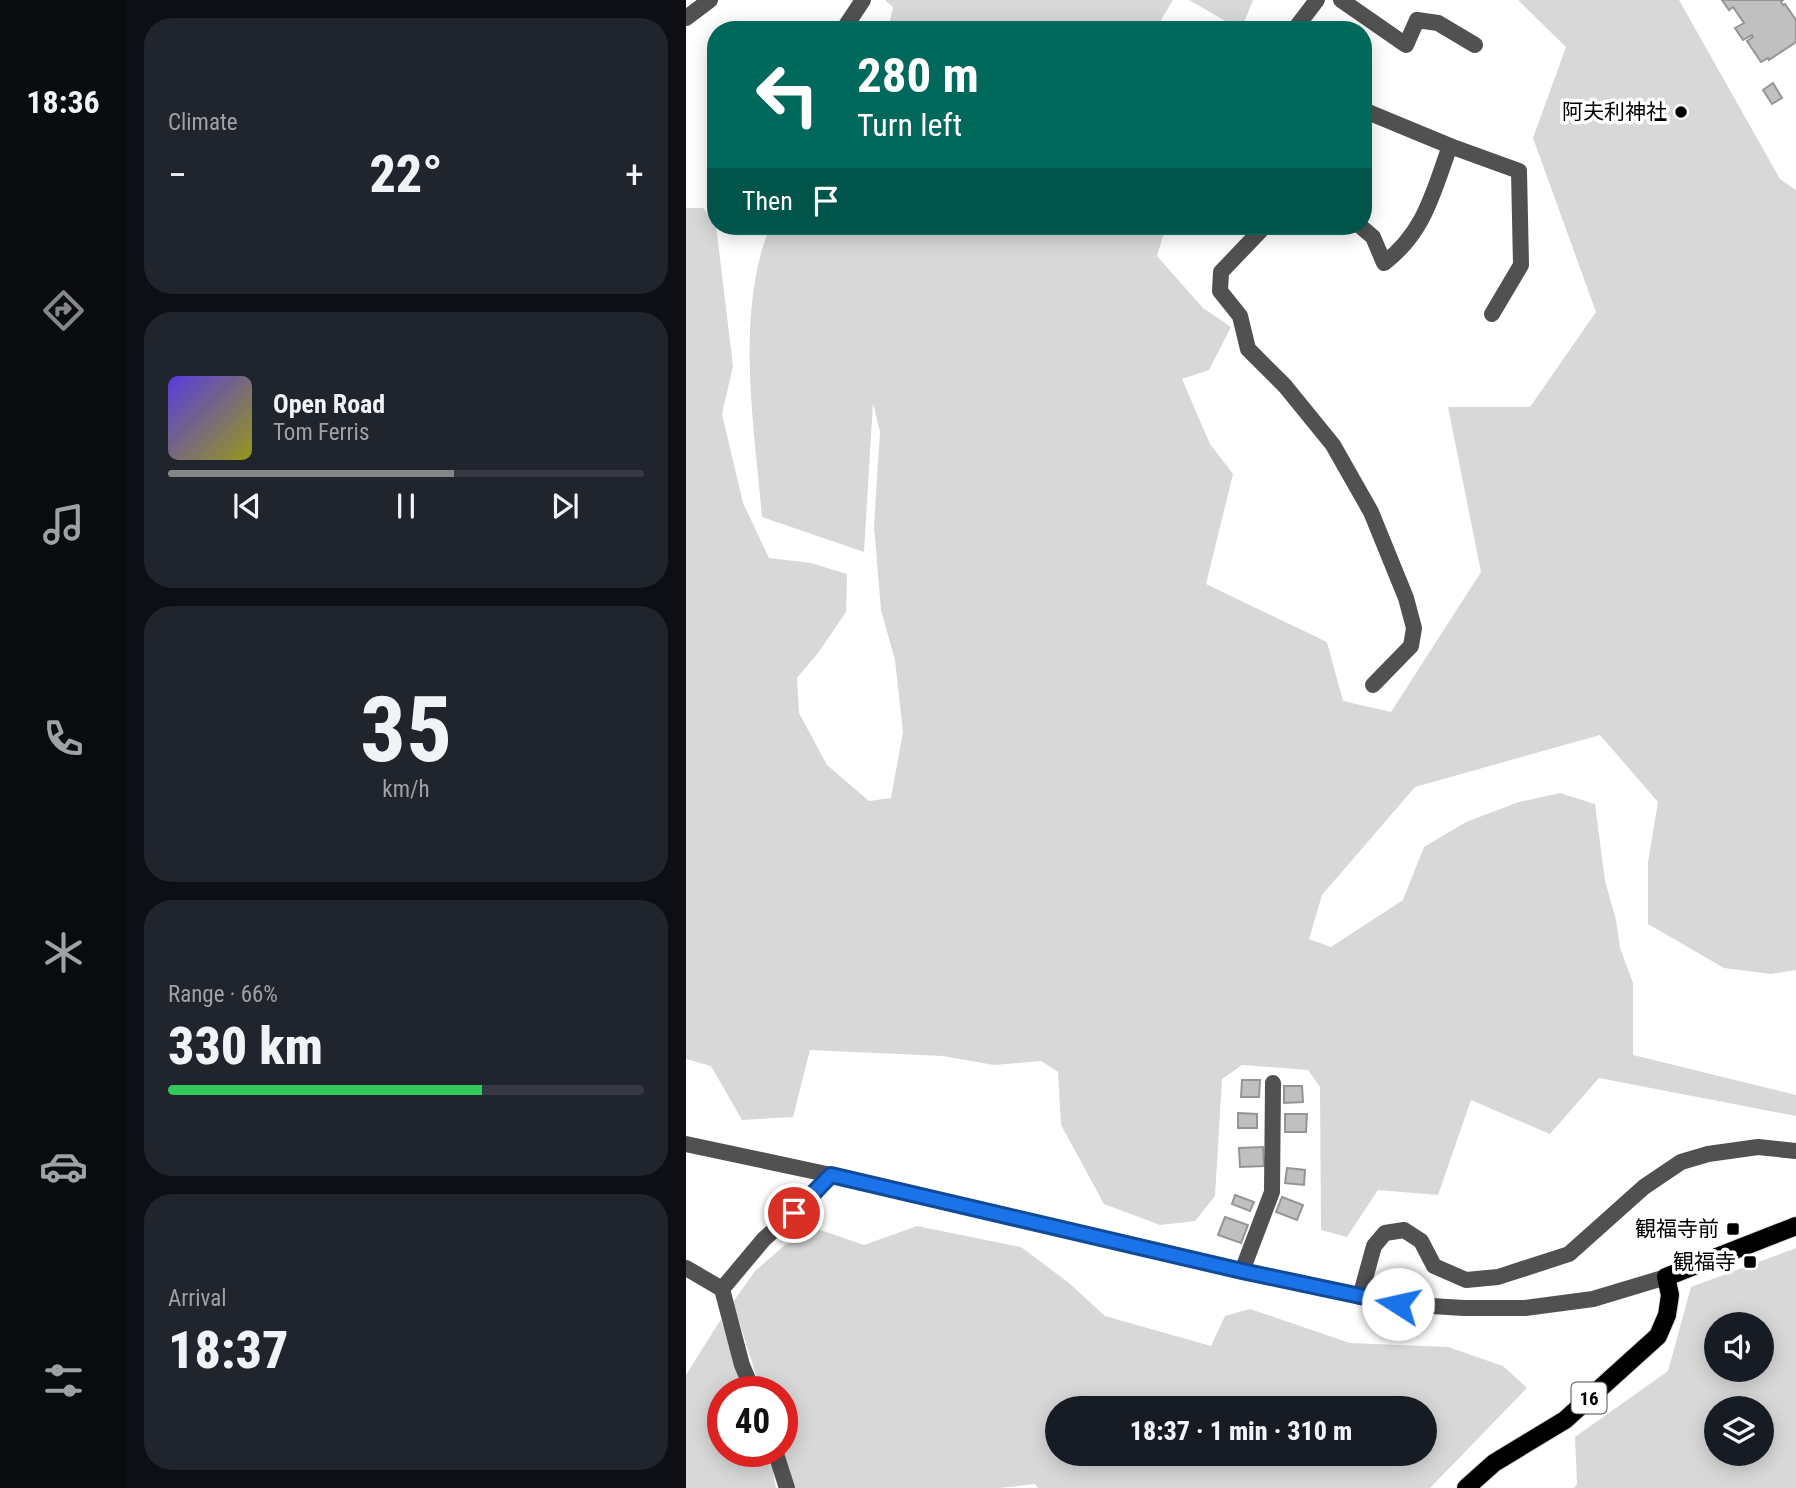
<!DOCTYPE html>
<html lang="en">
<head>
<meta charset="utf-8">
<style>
  :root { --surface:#171b24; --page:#20242c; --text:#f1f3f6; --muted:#9ea1a6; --line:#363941; --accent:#858687 }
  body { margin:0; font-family:"Roboto Condensed","Noto Sans JP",sans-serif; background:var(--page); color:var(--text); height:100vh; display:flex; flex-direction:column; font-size:26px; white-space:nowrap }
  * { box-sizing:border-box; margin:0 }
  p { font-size:23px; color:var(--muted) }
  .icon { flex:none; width:38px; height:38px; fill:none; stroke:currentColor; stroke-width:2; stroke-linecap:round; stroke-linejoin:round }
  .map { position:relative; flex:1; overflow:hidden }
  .details { display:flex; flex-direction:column; gap:18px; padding:18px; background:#0d0f14; width:560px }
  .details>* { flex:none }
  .hud { position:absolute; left:21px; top:21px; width:665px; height:214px; border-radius:28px; box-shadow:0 4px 18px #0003; background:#00695c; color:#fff; overflow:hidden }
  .fabs { position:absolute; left:1018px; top:1312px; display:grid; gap:14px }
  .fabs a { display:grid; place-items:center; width:70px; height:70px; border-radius:50%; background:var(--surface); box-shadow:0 4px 18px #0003; font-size:35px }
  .speed { position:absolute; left:21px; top:1376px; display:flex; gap:14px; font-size:35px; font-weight:700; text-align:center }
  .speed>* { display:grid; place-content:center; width:91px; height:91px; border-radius:50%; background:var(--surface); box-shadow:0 4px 18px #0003; line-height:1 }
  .speed .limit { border:10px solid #d22; background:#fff; color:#111 }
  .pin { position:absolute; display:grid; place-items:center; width:60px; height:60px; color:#fff; margin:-30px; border:4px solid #fff; border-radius:50%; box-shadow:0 2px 7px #0007 }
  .me { position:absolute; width:77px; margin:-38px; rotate:280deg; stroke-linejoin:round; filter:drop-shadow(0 0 5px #0008) }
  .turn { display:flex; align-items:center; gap:24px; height:147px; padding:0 35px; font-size:32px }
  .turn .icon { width:91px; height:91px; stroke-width:2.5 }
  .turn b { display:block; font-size:49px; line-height:60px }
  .then { display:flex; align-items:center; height:66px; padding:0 35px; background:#0003; gap:14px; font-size:26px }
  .big { font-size:52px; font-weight:800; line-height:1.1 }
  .details .tile { flex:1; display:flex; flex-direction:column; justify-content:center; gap:10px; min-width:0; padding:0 24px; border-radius:28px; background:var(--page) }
  .details .dial { align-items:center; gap:0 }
  .dial b { font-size:91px; line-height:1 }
  .song { display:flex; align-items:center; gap:21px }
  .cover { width:84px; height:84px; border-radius:10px; background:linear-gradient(135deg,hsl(250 70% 55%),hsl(60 70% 35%)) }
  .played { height:7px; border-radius:4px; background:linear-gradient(90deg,var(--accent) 60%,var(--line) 60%) }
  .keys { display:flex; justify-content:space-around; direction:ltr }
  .heat { display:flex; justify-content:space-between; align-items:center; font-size:38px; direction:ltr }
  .charge { height:10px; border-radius:5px; background:linear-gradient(90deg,#34c759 66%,var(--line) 0) }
  .trip { position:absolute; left:359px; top:1396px; width:392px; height:70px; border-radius:35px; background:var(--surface); box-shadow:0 4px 18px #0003; font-weight:800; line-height:70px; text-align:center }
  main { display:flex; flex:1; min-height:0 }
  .tabs { display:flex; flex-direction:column; width:126px; justify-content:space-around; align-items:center; background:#090b0e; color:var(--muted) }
  .tabs .icon { width:49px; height:49px }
  .tabs .on { color:var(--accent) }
  .tabs b { font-size:32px; color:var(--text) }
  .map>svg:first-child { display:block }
  .green { fill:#d8d8d8; fill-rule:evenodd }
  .building { fill:#c0c0c0; stroke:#959595; stroke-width:2 }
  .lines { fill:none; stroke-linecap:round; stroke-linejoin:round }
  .major-casing { stroke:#dbdbdb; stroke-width:20 }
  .minor { stroke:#515151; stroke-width:16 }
  .major { stroke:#000; stroke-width:18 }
  .route-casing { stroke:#114b97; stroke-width:18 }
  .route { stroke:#1a73e8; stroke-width:12 }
  .poi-dot { fill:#000; stroke:#fff; stroke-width:2.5 }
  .labels { text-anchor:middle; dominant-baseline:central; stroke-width:7; stroke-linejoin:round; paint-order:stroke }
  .shield { fill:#fff; stroke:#4c4c4c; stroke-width:2 }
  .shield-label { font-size:19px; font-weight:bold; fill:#000 }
  .poi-label { font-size:21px; fill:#000; stroke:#fff; text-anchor:end }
</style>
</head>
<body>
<main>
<nav class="tabs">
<b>18:36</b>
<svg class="icon on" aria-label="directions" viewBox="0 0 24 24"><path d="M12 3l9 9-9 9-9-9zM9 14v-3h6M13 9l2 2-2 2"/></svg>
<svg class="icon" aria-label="music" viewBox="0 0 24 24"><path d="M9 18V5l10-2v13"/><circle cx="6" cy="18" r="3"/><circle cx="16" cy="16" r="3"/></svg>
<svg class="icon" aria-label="phone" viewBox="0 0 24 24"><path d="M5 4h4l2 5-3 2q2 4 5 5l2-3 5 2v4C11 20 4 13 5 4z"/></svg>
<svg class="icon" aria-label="climate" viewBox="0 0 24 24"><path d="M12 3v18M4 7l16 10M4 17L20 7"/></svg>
<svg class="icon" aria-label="car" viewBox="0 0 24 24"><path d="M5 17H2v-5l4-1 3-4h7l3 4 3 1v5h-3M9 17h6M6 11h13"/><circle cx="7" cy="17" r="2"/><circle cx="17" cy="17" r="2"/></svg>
<svg class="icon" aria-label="filters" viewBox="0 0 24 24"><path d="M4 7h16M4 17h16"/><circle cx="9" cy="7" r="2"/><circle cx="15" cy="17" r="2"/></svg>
</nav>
<section class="details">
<div class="tile"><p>Climate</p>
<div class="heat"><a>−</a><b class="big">22°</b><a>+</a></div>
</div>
<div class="tile">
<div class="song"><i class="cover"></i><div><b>Open Road</b><p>Tom Ferris</p></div></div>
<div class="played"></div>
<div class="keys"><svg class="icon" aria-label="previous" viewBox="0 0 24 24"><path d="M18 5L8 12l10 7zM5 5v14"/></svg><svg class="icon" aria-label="pause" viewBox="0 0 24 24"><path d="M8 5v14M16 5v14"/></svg><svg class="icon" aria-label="next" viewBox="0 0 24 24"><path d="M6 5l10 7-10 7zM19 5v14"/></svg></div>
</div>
<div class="tile dial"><b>35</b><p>km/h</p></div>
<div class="tile"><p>Range · 66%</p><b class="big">330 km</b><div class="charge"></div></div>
<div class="tile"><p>Arrival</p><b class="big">18:37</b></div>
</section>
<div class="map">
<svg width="1110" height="1488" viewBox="0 0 1110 1488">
  <rect width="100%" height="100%" fill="#fff"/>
  <g class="green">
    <path d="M199 0H487L469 30H202L207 7Z"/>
    <path d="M503 0H567L555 30Z"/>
    <path d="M832 0H993L1094 179 1110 190V970L1085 974 1038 968 962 924V862L972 802 914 735 729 787 636 895 623 939 645 947 717 900 738 847 780 822 833 802 874 793 909 804 919 881 930 920 934 948 947 983V1055L1110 1095V1116L913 1078 864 1134 785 1100 752 1195 692 1190 661 1237 635 1230 634 1087 622 1070 556 1065 536 1079 529 1196 509 1221 474 1225 418 1204 375 1125 372 1072 355 1061 308 1065 257 1056 124 1050 107 1117 56 1120 25 1066 0 1059V208H17L30 225 47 366 36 414 57 503 83 558 125 563 161 574 160 612 132 653 111 678 113 713 141 765 183 801 205 798 217 732 209 660 195 610 188 526 194 432 187 403 178 552 76 517C68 424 49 314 84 226H480L471 256 517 308 545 327 523 370 496 379 524 444 547 474 520 584 641 642 657 701 705 712 795 572 762 407H844L910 312 847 138 880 47Z"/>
    <path d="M231 1226 335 1247 383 1283 419 1316 525 1346 539 1316 564 1309 664 1343 762 1347 817 1366 841 1388 744 1488H352L349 1484 314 1488H109L96 1451V1391H75L47 1302 69 1271 100 1244 132 1229 178 1245ZM371 1409H738V1454H371Z"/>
    <path d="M1110 1248V1488H888L891 1484 889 1437 982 1371 1005 1287ZM1031 1325H1076V1370H1031ZM1031 1409H1076V1454H1031Z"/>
    <path d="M35 1319 57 1391H37V1451H79L87 1471 90 1488H0V1375Z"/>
  </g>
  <g class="building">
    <path d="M1036 0H1097L1095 2 1097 5 1099 4 1110 20V42L1083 60 1082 58 1075 62 1061 41 1067 37 1066 35 1057 40 1049 28 1058 23 1047 7 1043 10Z"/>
    <path d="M1087 83 1096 98 1086 104 1077 90Z"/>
    <path d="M556 1080H574L573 1097H555Z"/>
    <path d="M598 1086H616L617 1102 598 1103Z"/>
    <path d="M552 1113 571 1114V1128H552Z"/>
    <path d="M599 1114H621L620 1132H599Z"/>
    <path d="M577 1147 578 1166 554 1167 553 1148Z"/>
    <path d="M601 1168 619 1170 618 1185 599 1183Z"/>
    <path d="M549 1195 568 1202 564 1211 546 1204Z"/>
    <path d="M596 1197 617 1205 611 1220 590 1212Z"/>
    <path d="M539 1217 562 1225 555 1243 532 1235Z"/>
  </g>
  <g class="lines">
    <defs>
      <path id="major" d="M780 1488 808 1463 879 1420 972 1336 981 1315 984 1295 980 1277 1110 1226"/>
    </defs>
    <use href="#major" class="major-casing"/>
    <g class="minor">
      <path d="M655 0 720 45 731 20 752 23 789 45"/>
      <path d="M0 18 24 0"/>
      <path d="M157 30 177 0"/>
      <path d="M608 30 631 0"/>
      <path d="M677 110 764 146 833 171 835 265 806 314"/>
      <path d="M579 226 535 272 534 291 554 316 562 349 599 386 647 445 685 512 720 598 728 628 725 646 687 685"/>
      <path d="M674 226 687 237 698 263C739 232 747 192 764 146"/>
      <path d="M0 1144 145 1175 556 1271 712 1304 778 1308H839L907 1299 980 1277"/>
      <path d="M0 1268 36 1289 56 1365 67 1391"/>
      <path d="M556 1271 586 1192 587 1083"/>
      <path d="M36 1289 78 1239 123 1199 145 1175"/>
      <path d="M674 1297 688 1246 699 1233 718 1230 735 1241 748 1266 780 1280 812 1277 883 1254 958 1187 995 1162 1022 1154 1072 1147 1110 1151"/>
      <path d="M89 1451 101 1488"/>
    </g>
    <use href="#major" class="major"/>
  </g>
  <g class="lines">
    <defs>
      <path id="route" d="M108 1213 145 1175 556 1271 712 1304"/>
    </defs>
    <use href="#route" class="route-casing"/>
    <use href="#route" class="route"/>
  </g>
  <g class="poi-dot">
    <circle cx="995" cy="112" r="7"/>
    <rect x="1040" y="1222" width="14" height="14" rx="3.5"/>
    <rect x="1057" y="1255" width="14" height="14" rx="3.5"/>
  </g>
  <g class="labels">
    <rect class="shield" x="885.5" y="1382.5" width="35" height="31" rx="5"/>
    <g class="shield-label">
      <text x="903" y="1398">16</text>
    </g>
    <g class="poi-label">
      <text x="981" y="112">阿夫利神社</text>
      <text x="1033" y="1229">観福寺前</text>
      <text x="1050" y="1262">観福寺</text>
    </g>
  </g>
</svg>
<div class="fabs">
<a><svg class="icon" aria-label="sound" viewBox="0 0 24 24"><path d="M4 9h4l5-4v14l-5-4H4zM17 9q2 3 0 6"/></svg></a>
<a><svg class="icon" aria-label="layers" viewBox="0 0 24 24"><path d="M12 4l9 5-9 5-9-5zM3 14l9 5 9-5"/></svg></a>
</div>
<div class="speed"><div class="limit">40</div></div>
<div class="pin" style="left:108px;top:1213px;background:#d93025"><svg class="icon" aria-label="arrive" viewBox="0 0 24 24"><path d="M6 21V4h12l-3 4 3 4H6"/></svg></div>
<svg class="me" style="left:712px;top:1304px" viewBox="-20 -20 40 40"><circle r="19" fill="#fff"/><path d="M0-13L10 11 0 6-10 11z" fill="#1a73e8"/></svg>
<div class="trip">18:37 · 1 min · 310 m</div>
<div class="hud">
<div class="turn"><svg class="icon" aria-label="left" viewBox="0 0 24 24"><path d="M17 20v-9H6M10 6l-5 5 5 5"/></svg><div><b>280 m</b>Turn left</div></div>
<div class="then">Then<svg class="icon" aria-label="arrive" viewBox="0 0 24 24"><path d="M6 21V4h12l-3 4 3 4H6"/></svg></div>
</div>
</div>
</main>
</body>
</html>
